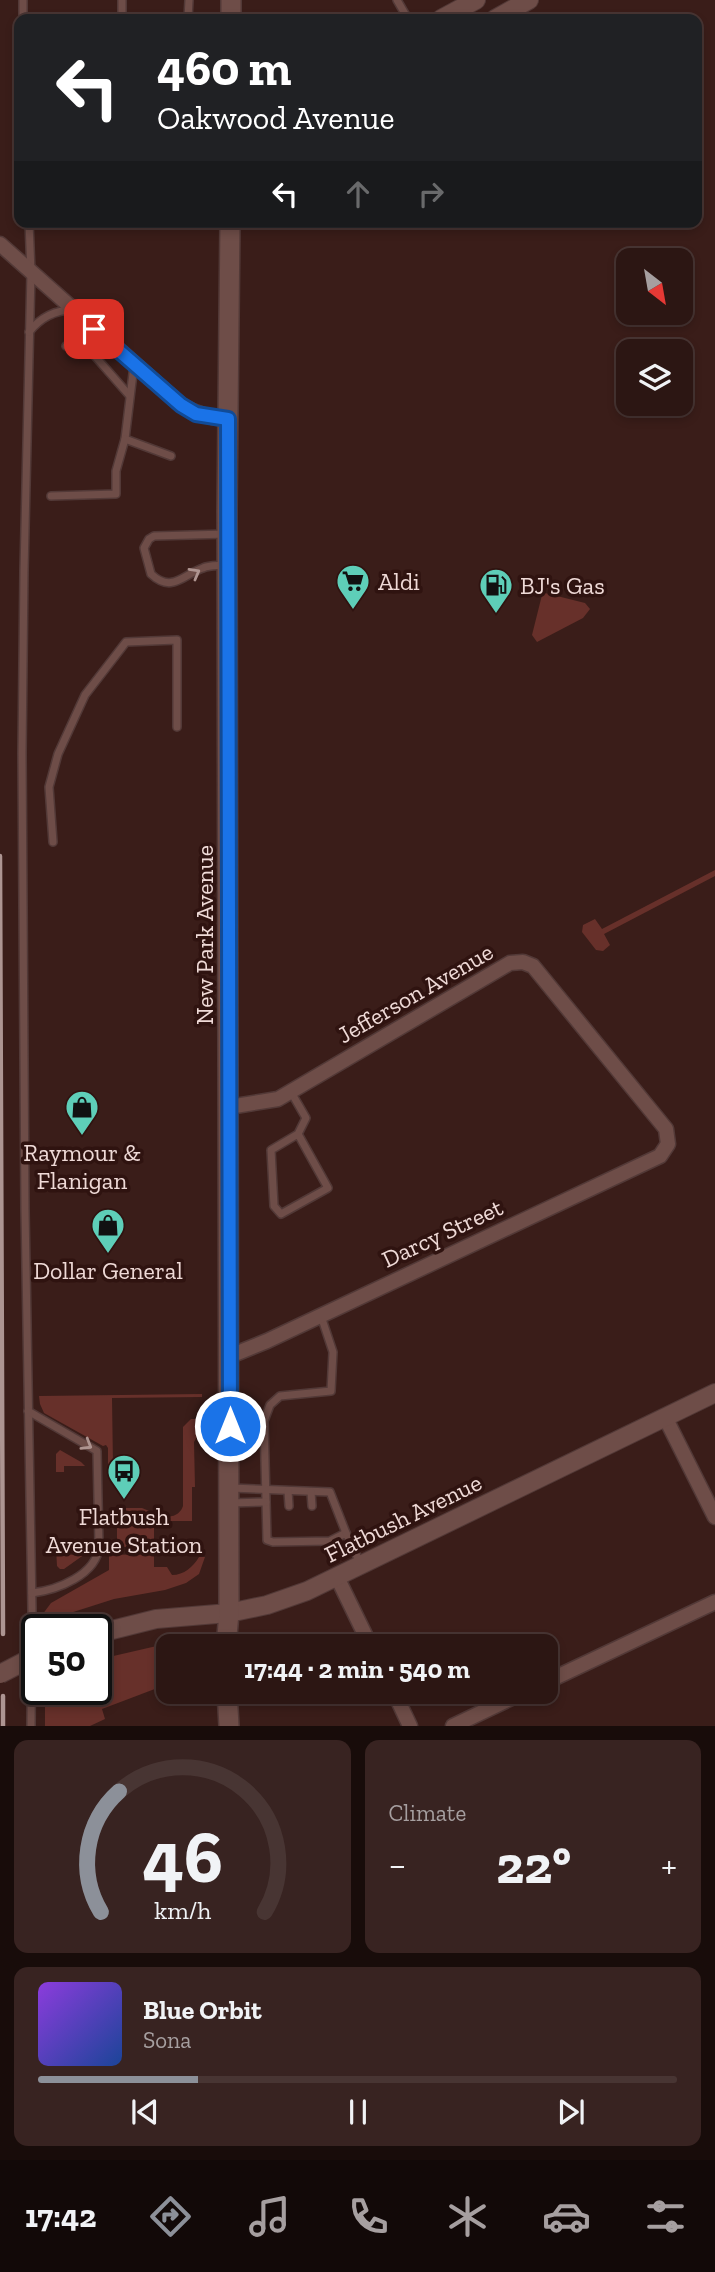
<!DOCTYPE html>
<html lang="en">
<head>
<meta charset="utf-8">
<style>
  :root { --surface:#2c1613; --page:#382321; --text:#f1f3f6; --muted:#a69fa0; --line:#483533; --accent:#8c9099 }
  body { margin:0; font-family:"Zilla Slab",serif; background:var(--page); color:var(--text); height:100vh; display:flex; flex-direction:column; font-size:26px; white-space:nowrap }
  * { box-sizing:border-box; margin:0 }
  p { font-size:23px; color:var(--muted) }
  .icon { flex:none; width:38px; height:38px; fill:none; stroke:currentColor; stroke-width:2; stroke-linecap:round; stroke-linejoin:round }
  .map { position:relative; height:1726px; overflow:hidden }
  .drawer { display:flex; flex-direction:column; gap:14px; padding:14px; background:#180c0a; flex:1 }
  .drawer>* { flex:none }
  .guide { position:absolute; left:14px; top:14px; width:688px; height:214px; border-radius:14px; box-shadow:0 4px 10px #0003,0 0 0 2px var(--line); background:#202124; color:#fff; overflow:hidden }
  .needle { width:46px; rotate:149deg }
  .controls { position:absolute; left:616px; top:248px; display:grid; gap:14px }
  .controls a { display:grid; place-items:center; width:77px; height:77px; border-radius:14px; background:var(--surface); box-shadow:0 4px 10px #0003,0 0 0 2px var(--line); font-size:35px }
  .speed { position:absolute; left:21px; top:1614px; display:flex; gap:14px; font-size:35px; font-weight:700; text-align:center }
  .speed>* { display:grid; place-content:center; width:91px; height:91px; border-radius:50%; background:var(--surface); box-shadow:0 4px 10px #0003,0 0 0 2px var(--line); line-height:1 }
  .speed .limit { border:4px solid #111; border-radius:10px; background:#fff; color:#111 }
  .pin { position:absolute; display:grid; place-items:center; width:60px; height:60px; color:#fff; margin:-30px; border-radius:14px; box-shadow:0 4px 10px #0006 }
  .me { position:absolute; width:77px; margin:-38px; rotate:0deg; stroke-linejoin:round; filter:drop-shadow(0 0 5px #0008) }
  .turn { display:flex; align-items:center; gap:24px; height:147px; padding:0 28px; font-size:32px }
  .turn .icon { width:91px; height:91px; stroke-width:2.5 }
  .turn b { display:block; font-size:49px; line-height:60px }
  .lanes { display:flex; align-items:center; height:66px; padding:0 28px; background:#0003; justify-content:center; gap:35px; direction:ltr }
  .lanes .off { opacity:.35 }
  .big { font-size:52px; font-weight:700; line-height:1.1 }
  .drawer .card { flex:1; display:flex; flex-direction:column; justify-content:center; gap:10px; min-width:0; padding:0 24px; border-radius:14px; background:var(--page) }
  .drawer .dial { align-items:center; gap:0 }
  .dial svg { height:182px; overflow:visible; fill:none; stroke:var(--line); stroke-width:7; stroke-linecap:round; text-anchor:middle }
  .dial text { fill:var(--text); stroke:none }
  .song { display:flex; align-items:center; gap:21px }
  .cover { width:84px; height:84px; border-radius:10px; background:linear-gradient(135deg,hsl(270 70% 55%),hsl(220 70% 35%)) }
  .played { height:7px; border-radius:4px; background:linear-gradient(90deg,var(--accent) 25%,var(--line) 25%) }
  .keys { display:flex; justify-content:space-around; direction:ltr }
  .heat { display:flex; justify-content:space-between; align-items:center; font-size:38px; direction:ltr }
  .drawer .tiles { flex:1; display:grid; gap:14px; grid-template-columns:1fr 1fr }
  .card:last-child { grid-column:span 2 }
  .trip { position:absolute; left:156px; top:1634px; width:402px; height:70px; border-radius:14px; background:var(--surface); box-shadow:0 4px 10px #0003,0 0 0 2px var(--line); font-weight:700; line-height:70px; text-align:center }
  .menu { display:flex; height:112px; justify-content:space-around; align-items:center; background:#120908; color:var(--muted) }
  .menu .icon { width:49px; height:49px }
  .menu .active { color:var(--accent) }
  .menu b { font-size:32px; color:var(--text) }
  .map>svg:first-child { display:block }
  .green { fill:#67302a }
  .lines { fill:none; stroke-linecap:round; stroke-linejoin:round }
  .service-casing { stroke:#523937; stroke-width:10 }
  .minor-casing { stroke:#523937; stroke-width:17 }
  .tertiary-casing { stroke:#523937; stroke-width:20 }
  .secondary-casing { stroke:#523937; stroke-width:22 }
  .service { stroke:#6e4d48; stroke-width:7 }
  .minor { stroke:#6e4d48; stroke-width:14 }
  .tertiary { stroke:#6e4d48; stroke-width:18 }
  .secondary { stroke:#6e4d48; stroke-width:19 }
  .rail { stroke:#ad9592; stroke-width:4.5 }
  .tertiary-bridge-casing { stroke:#523937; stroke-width:20; stroke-linecap:butt }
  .tertiary-bridge { stroke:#6e4d48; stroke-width:18 }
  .oneway { stroke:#ae9490 }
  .route-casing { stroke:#114b97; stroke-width:18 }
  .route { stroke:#1a73e8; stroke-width:12 }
  .labels { text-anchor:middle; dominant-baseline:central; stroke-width:7; stroke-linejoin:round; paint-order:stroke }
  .poi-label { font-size:24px; fill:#efdad7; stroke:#2f1310 }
  .street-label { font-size:24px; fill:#efdad7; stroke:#2f1310 }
</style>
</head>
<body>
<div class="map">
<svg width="715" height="1726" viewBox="0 0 715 1726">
  <rect width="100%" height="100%" fill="#3a1d19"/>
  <g class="green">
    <path d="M545 593 585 603 590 609 583 618 537 642 532 635 542 595Z"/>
    <path d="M715 870V876L604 934 610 945 603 951 596 950 582 932 583 925 595 919 602 929Z"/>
    <path d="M202 1394V1397L112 1398 113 1466H108V1448L106 1445 103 1446 44 1413 40 1404 39 1396Z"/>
    <path d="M191 1419H202V1428L194 1442 195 1487H192V1521H159V1517C170 1517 179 1517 183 1506V1427Z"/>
    <path d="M60 1450 81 1462 85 1466H64V1472H56V1454Z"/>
    <path d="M116 1508H142L154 1513V1521L117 1522Z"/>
    <rect x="117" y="1525" width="37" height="22"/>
    <path d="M63 1547 64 1555 85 1554 64 1569H60L57 1566 56 1548Z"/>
    <path d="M154 1554V1567H167L172 1575C184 1575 193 1567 199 1557H205L199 1574 186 1583 165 1590 114 1599 42 1622V1615L51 1603 109 1570V1555Z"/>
    <path d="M183 1642 194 1645 168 1647V1684L102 1709 105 1719 90 1726H45V1689H96V1660L161 1645Z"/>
  </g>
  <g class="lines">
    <defs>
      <g id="service">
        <path d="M23 0V19"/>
        <path d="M397 0 408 19"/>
        <path d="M122 19V0"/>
        <path d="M188 19 189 0"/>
        <path d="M29 222 31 272 24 571 22 753 25 1210 32 1610 31 1726"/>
        <path d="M29 332C40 318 55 310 73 310"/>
        <path d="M66 346 94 355 129 395"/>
        <path d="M134 365 125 439 171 456"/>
        <path d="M51 496 116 494V471L125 439"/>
        <path d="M226 565C219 566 209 565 203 568 184 574 172 594 151 574L144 548 149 539 154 536 227 534"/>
        <path d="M53 842 49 787 58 754 85 695 126 642 177 640V727"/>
        <path d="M291 1092 306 1118 298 1134 328 1188 281 1214 274 1206 271 1150 298 1134"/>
        <path d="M321 1316 333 1352 331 1391 280 1396 270 1405 264 1421 267 1540 273 1542 330 1541 346 1533 361 1565"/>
        <path d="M28 1411 97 1451 99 1546C97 1575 57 1590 32 1593"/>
        <path d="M231 1488 330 1492 346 1533"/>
        <path d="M288 1491 289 1506"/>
        <path d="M311 1492 312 1506"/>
        <path d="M230 1503 266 1502"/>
      </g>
      <g id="minor">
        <path d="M0 244 181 405C196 414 209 418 227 419"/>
        <path d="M229 1107 278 1099 510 963 523 962 533 966 666 1129 668 1144 660 1156 267 1341 230 1356"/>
        <path d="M665 1417 715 1517"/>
        <path d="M337 1577 371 1647"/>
        <path d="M546 1682 715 1602"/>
        <path d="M394 1692 410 1726"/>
        <path d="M453 1726 524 1692"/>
      </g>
      <g id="tertiary">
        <path d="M441 19 476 0"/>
        <path d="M495 19 529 0"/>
        <path d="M96 1634 156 1619 229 1613 267 1605 307 1591 715 1393"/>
      </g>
      <g id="secondary">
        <path d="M231 0V19"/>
        <path d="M226 1647 229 1613 227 511 230 222"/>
        <path d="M227 1692 229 1726"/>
      </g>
    </defs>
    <use href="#service" class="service-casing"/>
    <use href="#minor" class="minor-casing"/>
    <use href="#tertiary" class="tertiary-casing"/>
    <use href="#secondary" class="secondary-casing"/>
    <use href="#service" class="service"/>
    <use href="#minor" class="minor"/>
    <use href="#tertiary" class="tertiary"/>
    <use href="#secondary" class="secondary"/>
    <g class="rail">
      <path d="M0 856 3 1634"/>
      <path d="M3 1696V1726"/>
    </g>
    <defs>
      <path id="tertiary-bridge" d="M0 1674 37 1655"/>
    </defs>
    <use href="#tertiary-bridge" class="tertiary-bridge-casing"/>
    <use href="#tertiary-bridge" class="tertiary-bridge"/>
  </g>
  <defs><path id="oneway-chevron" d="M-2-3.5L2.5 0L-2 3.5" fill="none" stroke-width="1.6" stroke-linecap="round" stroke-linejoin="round" transform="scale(1.75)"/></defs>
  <g class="oneway">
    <use href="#oneway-chevron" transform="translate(195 573) rotate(-29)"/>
    <use href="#oneway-chevron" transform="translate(87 1445) rotate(31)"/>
  </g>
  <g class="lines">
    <defs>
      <path id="route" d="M94 329 181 405 196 414 228 419 230 1426"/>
    </defs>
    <use href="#route" class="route-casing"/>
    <use href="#route" class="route"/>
  </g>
  <defs>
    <symbol id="supermarket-pin" viewBox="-11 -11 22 30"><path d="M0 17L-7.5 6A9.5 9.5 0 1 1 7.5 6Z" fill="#5eceb8" stroke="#2f1310"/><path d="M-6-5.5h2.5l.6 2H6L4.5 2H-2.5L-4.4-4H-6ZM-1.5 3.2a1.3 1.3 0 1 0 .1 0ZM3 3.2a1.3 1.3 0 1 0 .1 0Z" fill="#111"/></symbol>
    <symbol id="fuel-pin" viewBox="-11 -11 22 30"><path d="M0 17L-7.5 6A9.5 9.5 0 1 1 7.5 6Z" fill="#5eceb8" stroke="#2f1310"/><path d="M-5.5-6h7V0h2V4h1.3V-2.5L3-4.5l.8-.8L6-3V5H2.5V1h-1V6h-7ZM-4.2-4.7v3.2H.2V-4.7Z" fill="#111"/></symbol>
    <symbol id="shop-pin" viewBox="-11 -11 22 30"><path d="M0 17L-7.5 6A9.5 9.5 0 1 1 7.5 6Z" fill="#5eceb8" stroke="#2f1310"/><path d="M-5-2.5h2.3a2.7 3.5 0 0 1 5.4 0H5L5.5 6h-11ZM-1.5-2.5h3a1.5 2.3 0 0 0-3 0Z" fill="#111"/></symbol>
    <symbol id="bus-pin" viewBox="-11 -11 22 30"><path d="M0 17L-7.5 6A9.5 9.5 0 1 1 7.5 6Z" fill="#5eceb8" stroke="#2f1310"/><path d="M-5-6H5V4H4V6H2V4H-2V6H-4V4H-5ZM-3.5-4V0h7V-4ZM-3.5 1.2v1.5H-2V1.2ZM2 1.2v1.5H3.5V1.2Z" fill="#111"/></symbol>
  </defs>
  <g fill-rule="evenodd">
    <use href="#supermarket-pin" x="334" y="562" width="38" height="52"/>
    <use href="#fuel-pin" x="477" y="566" width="38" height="52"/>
    <use href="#shop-pin" x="63" y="1088" width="38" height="52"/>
    <use href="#shop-pin" x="89" y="1206" width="38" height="52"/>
    <use href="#bus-pin" x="105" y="1452" width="38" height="52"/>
  </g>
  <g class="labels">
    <g class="poi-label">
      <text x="378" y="581" text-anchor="start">Aldi</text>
      <text x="520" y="585" text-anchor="start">BJ's Gas</text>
      <text x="82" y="1152">Raymour &amp;<tspan x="82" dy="28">Flanigan</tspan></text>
      <text x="108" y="1270">Dollar General</text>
      <text x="124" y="1516">Flatbush<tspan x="124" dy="28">Avenue Station</tspan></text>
    </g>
    <g class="street-label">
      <text transform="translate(204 935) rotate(-90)">New Park Avenue</text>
      <text transform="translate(415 993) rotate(-30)">Jefferson Avenue</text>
      <text transform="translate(442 1233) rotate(-25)">Darcy Street</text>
      <text transform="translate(403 1518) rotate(-26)">Flatbush Avenue</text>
    </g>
  </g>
</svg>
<div class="controls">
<a><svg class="needle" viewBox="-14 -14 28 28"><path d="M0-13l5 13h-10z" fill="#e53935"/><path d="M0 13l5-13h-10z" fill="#a69fa0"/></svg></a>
<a><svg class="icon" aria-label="layers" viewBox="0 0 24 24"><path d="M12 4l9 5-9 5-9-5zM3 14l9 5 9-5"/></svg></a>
</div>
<div class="speed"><div class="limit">50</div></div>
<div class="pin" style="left:94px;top:329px;background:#d93025"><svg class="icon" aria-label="arrive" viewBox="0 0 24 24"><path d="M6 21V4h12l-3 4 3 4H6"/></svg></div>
<svg class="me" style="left:230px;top:1426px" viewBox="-20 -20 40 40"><circle r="17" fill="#1a73e8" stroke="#fff" stroke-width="3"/><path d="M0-11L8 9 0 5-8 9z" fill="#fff"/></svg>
<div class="trip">17:44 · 2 min · 540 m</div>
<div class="guide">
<div class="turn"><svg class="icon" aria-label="left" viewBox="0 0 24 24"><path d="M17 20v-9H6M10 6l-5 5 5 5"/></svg><div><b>460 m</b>Oakwood Avenue</div></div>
<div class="lanes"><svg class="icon" aria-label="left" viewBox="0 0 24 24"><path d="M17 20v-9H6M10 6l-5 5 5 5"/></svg><svg class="icon off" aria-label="ahead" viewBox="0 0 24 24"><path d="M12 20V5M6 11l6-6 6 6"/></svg><svg class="icon off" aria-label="right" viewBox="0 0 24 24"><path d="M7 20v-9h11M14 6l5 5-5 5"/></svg></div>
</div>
</div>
<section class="drawer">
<div class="tiles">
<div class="card dial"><svg viewBox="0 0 100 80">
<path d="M14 69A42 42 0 1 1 86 69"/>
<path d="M14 69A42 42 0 0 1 22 16" stroke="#8c9099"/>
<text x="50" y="56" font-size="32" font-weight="700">46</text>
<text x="50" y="72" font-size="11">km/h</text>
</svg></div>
<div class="card"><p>Climate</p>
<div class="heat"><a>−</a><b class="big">22°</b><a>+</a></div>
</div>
<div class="card">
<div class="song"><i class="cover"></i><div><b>Blue Orbit</b><p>Sona</p></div></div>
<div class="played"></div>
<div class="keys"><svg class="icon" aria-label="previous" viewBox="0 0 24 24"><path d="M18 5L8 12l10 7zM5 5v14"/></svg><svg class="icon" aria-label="pause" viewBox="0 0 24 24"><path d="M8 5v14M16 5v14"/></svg><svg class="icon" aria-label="next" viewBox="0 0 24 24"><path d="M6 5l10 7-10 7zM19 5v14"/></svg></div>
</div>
</div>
</section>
<nav class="menu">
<b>17:42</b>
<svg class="icon active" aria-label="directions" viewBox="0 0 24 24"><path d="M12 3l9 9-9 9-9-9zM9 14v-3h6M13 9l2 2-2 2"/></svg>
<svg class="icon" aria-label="music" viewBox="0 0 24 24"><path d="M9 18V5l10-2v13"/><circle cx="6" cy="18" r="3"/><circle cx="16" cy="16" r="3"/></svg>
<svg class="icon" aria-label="phone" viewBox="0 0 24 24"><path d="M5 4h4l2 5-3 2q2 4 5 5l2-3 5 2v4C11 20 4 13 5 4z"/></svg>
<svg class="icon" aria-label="climate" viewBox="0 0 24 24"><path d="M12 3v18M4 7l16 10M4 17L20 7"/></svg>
<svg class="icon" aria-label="car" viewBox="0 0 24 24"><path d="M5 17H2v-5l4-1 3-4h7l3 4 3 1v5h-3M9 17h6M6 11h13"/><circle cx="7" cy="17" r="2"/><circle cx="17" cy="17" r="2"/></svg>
<svg class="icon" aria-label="filters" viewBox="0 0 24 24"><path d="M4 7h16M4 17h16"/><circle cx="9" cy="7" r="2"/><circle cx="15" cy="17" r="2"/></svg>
</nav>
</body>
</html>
